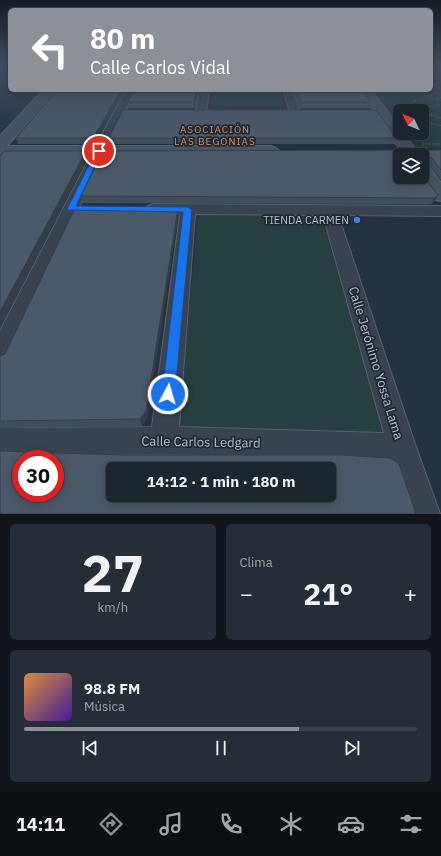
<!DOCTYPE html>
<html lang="es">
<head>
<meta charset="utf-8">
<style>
  :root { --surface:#1c2630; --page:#252e38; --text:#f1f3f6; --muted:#a0a5ab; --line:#3a434c; --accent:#8c9099 }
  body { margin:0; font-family:"IBM Plex Sans",sans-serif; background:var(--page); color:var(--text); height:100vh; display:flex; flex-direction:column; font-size:15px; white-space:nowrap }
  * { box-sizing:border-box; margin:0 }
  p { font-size:13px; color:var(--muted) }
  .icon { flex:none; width:22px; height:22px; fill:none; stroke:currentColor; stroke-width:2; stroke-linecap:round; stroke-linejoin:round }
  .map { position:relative; height:514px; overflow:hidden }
  .side { display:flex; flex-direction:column; gap:10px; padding:10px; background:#0f151a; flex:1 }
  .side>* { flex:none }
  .banner { position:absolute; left:8px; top:8px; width:425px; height:84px; border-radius:6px; box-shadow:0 2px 10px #0003,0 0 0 1px var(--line); background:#8c9099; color:#fff; overflow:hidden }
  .needle { width:26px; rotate:313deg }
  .tools { position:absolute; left:393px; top:104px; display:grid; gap:8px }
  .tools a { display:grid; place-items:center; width:36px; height:36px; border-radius:6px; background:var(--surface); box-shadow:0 2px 10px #0003,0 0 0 1px var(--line); font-size:20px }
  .speed { position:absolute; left:12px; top:450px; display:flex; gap:8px; font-size:20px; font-weight:700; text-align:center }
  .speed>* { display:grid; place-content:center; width:52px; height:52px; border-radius:50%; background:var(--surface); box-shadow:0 2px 10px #0003,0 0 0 1px var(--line); line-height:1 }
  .speed .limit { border:6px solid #d22; background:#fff; color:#111 }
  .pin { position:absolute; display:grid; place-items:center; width:34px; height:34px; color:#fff; margin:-17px; border:2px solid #fff; border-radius:50%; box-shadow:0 1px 4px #0007 }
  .me { position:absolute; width:44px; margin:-22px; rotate:6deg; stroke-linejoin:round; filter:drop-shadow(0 0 3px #0008) }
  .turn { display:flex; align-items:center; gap:14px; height:84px; padding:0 16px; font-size:18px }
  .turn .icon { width:52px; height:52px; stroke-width:2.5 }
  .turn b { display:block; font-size:28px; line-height:34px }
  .big { font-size:30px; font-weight:700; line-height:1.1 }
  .side .tile { flex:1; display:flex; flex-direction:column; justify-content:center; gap:6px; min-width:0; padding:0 14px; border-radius:6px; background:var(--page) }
  .side .dial { align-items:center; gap:0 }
  .dial b { font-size:52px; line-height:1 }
  .song { display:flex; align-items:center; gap:12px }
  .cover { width:48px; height:48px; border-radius:6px; background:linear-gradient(135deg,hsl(30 70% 55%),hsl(260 70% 35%)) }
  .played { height:4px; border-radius:2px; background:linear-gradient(90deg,var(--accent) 70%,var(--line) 70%) }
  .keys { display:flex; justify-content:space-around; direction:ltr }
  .heat { display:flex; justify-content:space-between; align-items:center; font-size:22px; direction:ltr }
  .side .tiles { flex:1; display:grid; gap:10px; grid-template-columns:1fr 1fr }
  .tile:last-child { grid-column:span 2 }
  .trip { position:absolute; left:106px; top:462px; width:230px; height:40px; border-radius:6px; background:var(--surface); box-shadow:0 2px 10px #0003,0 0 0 1px var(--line); font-weight:700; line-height:40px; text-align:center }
  .dock { display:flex; height:64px; justify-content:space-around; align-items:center; background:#0b0f13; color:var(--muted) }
  .dock .icon { width:28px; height:28px }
  .dock .current { color:var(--accent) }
  .dock b { font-size:18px; color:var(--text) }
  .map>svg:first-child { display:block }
  .green { fill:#273f41 }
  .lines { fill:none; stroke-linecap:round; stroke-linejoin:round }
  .street-casing { stroke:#57616d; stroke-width:2 }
  .secondary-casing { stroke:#57616d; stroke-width:2 }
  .path { stroke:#455c5d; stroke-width:1.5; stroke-dasharray:1.5 1.5; stroke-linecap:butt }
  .street { fill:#39434f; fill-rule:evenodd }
  .secondary { fill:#475362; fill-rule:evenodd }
  .wall { fill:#404d5a }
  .shaded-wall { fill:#343e4a }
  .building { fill:#4b5969; stroke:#343e4a; fill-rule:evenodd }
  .route { fill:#1a73e8; stroke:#114b97 }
  .shop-dot { fill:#3f7fe0; stroke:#1e2835; stroke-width:1.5 }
  .labels { text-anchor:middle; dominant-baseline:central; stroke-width:3.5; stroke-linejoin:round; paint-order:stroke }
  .far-neighbourhood-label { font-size:10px; letter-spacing:1px; fill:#d59065; stroke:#1e2835 }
  .poi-label { font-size:11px; fill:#b5beca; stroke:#1e2835; text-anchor:end }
  .near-street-label { font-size:13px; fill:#b5beca; stroke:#1e2835 }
</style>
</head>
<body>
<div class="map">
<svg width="441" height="514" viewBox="0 0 441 514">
  <rect width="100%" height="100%" fill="#253240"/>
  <g class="green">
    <path d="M431 76H441V148H414L403 133H422V111H400V129L371 90H431Z"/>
    <path d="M214 92H281L283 107 211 106Z"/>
    <path d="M204 214H317L321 217 385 425 380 435 189 432 178 422 198 218Z"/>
  </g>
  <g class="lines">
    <defs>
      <g id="street">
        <path d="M126 90H136L105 151 8 361 0 364V331L93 151Z"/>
        <path d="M199 90H209L206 112 201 115 196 112Z"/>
        <path d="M283 90H293L300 112 299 114H291L290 112Z"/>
        <path d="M154 204 441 206V216L338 215 416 447 440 514H410L393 460 164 454 0 456V428L152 427 180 214 148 212 146 209 148 206ZM195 214 323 215 384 433 179 427Z"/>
      </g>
      <g id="secondary">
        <path d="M43 90H56L7 146H271L276 148 279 151 276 154 271 156H0V136Z"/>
        <path d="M359 90H371L400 128V133H403L420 155H404Z"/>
        <path d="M422 164 428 165 441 183V201L435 200 419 177H422Z"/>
      </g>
    </defs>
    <use href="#street" class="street-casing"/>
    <use href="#secondary" class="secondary-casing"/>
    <g class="path">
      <path d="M431 79H441"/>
      <path d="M218 91H275"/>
      <path d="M437 105 438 99 441 97"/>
      <path d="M409 111 406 108C414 97 429 98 441 100"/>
      <path d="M422 111 427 107 441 106"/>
      <path d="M422 112 441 118"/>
      <path d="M422 120 441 126"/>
      <path d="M423 144H441"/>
    </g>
    <use href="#street" class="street"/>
    <use href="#secondary" class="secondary"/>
  </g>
  <g class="wall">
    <path d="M125 90 95 144H18L16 138Z"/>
    <path d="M197 90 195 108H128V102Z"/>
    <path d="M295 90H362L371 102 370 108H300Z"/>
    <path d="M109 138H397L395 144H111Z"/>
    <path d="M441 150V180L429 164 423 163V169L422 172V155H400V177H422V174L438 195 435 201 431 204 83 203 81 196 103 151Z"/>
    <path d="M178 216 147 418 142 426 0 428V356L5 354Z"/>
  </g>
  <g class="shaded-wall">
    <path d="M121 90H125L95 144 93 138Z"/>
    <path d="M196 90H197L195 108 194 102Z"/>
    <path d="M86 151 88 158 0 328V312Z"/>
    <path d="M438 195 435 201 431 204 434 198Z"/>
    <path d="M178 208V216L147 418 142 426 140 419Z"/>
  </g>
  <g class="building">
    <path d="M57 90H121L93 138H16Z"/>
    <path d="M134 90H196L194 102H128Z"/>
    <path d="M297 90H362L371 102H301Z"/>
    <path d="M123 110H376L397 138H109Z"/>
    <path d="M441 150V170L432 158 423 156V169H422V155H400V177H422V174L438 195 434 198 81 196 103 151Z"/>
    <path d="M5 151H86L0 312V156Z"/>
    <path d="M75 208H178L146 411 140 419 0 421V356L5 354Z"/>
    <path d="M0 451 122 455H341L390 458 399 464 416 514H0ZM21 459H55V493H21ZM113 469H329V495H113Z"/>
  </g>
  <linearGradient id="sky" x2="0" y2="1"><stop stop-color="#141c23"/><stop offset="0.48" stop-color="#404f64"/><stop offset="1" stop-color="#404f64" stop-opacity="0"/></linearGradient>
  <rect width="441" height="138" fill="url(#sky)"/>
  <path class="route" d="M97 149 102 151 76 206 188 207 192 210 175 394 173 398 168 400 164 398 162 394 183 212 68 210 67 209Z"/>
  <circle class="shop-dot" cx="357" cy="220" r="4"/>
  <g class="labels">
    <g class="far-neighbourhood-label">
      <text x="215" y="129">ASOCIACIÓN<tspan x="215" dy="12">LAS BEGONIAS</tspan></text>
    </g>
    <g class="poi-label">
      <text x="349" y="220">TIENDA CARMEN</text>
    </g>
    <g class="near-street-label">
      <text transform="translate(376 363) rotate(73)">Calle Jerónimo Yossa Lama</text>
      <text transform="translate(201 442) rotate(1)">Calle Carlos Ledgard</text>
    </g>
  </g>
</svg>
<div class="tools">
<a><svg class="needle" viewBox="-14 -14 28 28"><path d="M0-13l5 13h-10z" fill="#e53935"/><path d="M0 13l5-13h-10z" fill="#a0a5ab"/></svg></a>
<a><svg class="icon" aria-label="layers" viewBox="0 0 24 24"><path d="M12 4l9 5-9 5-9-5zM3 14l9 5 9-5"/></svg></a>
</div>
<div class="speed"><div class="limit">30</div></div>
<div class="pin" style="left:99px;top:151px;background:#d93025"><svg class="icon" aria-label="arrive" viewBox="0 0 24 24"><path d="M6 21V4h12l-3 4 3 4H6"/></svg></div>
<svg class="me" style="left:168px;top:394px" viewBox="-20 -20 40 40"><circle r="17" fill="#1a73e8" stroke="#fff" stroke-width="3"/><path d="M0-11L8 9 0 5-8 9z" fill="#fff"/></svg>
<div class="trip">14:12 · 1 min · 180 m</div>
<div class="banner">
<div class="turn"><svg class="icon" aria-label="left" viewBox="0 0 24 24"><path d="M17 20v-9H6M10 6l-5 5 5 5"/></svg><div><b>80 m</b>Calle Carlos Vidal</div></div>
</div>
</div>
<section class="side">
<div class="tiles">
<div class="tile dial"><b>27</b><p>km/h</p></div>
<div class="tile"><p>Clima</p>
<div class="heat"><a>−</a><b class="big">21°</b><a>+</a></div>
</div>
<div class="tile">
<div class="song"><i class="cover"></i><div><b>98.8 FM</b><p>Música</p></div></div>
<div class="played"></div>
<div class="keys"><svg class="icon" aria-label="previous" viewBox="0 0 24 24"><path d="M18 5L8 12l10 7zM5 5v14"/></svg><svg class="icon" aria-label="pause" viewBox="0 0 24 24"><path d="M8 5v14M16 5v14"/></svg><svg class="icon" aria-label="next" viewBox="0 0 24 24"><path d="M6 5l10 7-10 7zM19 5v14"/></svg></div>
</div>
</div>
</section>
<nav class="dock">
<b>14:11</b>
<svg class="icon current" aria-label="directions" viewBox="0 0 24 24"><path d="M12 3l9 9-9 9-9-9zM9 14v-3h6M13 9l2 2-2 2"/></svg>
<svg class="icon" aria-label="music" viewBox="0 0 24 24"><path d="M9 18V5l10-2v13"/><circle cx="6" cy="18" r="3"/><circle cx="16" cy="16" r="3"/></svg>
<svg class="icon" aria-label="phone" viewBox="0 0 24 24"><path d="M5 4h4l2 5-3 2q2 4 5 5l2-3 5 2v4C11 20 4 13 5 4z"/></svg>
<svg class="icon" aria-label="climate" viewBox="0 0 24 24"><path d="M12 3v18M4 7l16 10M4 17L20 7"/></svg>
<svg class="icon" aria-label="car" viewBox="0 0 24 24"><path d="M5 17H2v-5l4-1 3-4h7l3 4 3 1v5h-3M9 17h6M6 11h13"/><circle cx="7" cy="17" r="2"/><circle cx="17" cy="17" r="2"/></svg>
<svg class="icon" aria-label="filters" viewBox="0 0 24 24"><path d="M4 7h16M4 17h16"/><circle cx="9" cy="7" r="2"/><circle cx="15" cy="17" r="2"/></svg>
</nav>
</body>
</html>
